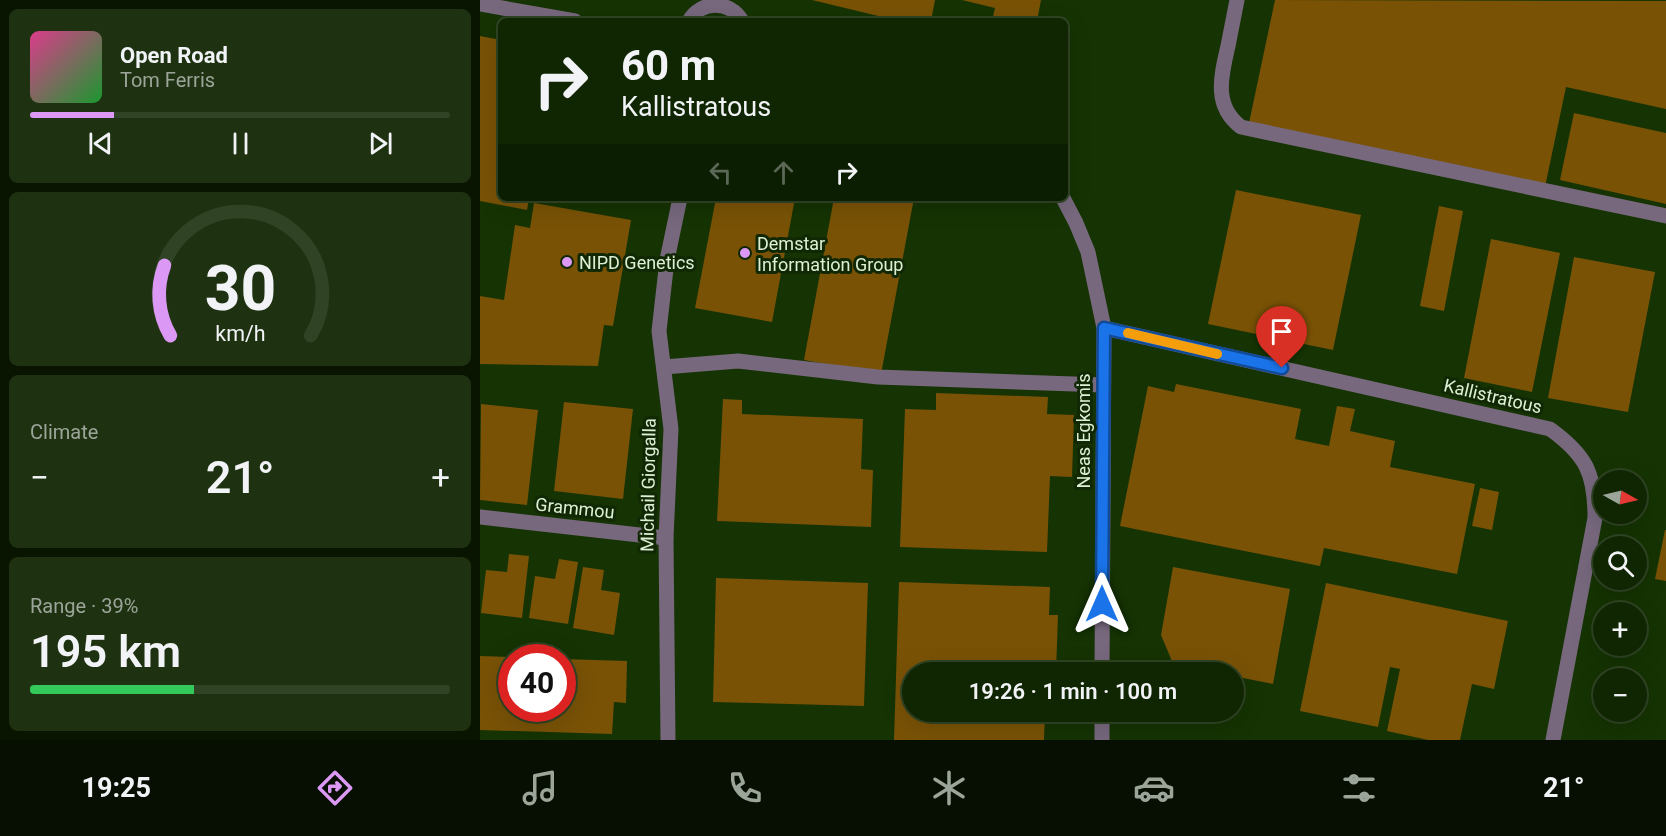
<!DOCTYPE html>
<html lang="en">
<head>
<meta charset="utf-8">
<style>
  :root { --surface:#102602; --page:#1e3211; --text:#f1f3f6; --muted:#9ca599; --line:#304324; --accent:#db99f5 }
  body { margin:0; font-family:Roboto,sans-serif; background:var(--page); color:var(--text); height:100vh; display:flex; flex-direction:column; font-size:22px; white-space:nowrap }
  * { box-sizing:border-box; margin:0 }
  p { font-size:20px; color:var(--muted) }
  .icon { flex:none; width:33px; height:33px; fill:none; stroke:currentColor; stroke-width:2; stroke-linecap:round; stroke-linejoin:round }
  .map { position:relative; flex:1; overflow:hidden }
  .drawer { display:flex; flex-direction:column; gap:9px; padding:9px; background:#091501; width:480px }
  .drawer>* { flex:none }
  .top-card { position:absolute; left:18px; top:18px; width:570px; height:183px; border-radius:9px; box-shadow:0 6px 24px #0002,0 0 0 2px var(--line); background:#102602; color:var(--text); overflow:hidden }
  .needle { width:39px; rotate:98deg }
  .fabs { position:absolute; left:1113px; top:470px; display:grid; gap:12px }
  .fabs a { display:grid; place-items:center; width:54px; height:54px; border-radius:50%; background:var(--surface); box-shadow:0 6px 24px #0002,0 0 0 2px var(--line); font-size:30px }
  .speed { position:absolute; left:18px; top:644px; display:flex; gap:12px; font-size:30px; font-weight:700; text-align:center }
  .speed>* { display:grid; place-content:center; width:78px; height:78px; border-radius:50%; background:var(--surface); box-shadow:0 6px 24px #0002,0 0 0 2px var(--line); line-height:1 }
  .speed .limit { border:9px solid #d22; background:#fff; color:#111 }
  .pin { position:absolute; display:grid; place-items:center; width:51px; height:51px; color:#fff; margin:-62px -26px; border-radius:50% 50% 50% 0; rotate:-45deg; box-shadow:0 0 6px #0007 }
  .pin .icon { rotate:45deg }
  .me { position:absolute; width:66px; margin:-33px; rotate:0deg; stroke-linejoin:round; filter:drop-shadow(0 0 4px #0008) }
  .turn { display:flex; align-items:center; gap:21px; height:126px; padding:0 24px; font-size:27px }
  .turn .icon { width:78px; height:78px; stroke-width:2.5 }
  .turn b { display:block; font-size:42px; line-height:51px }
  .lanes { display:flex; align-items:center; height:57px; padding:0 24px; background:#0003; justify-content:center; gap:30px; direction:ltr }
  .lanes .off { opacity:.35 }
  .big { font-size:45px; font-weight:600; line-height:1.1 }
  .drawer .widget { flex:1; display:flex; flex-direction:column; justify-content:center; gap:9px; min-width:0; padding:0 21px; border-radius:9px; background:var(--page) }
  .drawer .dial { align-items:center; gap:0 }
  .dial svg { height:156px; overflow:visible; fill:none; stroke:var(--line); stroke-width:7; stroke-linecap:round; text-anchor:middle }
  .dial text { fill:var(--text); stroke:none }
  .song { display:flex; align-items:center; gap:18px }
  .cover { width:72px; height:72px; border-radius:9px; background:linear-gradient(135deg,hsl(330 70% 55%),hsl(130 70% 35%)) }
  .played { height:6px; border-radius:3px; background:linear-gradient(90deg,var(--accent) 20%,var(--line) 20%) }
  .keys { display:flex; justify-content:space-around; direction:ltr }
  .heat { display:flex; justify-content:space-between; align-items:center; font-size:33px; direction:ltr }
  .charge { height:9px; border-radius:4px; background:linear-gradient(90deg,#34c759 39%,var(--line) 0) }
  .trip { position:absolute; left:422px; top:662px; width:342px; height:60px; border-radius:30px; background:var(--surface); box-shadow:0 6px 24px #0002,0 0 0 2px var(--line); font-weight:600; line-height:60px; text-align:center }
  .tab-bar { display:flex; height:96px; justify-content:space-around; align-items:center; background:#060f01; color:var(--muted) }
  .tab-bar .icon { width:42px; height:42px }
  .tab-bar .on { color:var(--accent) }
  .tab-bar b { font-size:27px; color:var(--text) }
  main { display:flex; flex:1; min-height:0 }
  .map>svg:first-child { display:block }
  .building { fill:#795206 }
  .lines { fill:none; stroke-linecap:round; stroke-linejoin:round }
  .service { stroke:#77687d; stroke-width:15 }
  .minor { stroke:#77687d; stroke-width:15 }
  .tertiary { stroke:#77687d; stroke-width:15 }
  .route-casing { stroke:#114b97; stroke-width:15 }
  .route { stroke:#1a73e8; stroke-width:10 }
  .slow { stroke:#f59e0b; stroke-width:10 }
  .poi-dot { fill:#db99f5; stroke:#112804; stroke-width:2 }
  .labels { text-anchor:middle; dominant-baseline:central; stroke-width:6; stroke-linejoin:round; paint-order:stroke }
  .poi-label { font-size:18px; fill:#ddf0d5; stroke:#112804; text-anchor:start }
  .street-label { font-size:18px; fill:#ddf0d5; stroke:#112804 }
</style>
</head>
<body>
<main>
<section class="drawer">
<div class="widget">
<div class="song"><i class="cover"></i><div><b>Open Road</b><p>Tom Ferris</p></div></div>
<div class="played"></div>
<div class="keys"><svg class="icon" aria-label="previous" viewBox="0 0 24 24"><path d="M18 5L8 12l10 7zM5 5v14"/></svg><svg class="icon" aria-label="pause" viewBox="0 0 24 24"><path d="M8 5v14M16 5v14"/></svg><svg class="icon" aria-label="next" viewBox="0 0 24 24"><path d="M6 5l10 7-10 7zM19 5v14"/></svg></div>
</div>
<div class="widget dial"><svg viewBox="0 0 100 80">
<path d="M14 69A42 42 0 1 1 86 69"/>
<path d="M14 69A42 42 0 0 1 11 33" stroke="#db99f5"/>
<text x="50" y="56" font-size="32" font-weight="700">30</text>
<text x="50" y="72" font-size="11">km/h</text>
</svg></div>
<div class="widget"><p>Climate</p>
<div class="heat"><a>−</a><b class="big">21°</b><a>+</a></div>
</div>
<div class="widget"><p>Range · 39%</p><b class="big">195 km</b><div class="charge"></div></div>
</section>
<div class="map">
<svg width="1186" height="740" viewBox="0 0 1186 740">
  <rect width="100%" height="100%" fill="#153303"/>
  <g class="building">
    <path d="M332 0H455L451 21H419Z"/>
    <path d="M482 0H561L557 21H512L515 8Z"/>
    <path d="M795 0 1186 1V109L1086 87 1065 187 769 123Z"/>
    <path d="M0 36 21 40V198H49L47 210 0 201Z"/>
    <path d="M1094 113 1186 133V204L1080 180Z"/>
    <path d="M756 190 881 215 853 350 728 324Z"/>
    <path d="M236 198H315L292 322 215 308Z"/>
    <path d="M354 198H434L401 374 324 360Z"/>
    <path d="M54 203 151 220 133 326 124 325 118 366 0 364V296L24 300 35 225 50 228Z"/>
    <path d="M959 206 983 211 964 311 940 306Z"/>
    <path d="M1011 239 1080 253 1052 392 984 378Z"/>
    <path d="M1094 257 1175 272 1148 412 1068 398Z"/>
    <path d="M696 384 821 409 815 439 849 446 857 406 875 409 870 431 915 441 910 467 995 484 977 574 844 548 840 566 640 526 668 386 694 392Z"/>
    <path d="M456 393 568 397 567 414 594 415 592 477 570 476 567 552 420 547 425 409 456 410Z"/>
    <path d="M243 399 262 400V414L383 419 381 469 393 470 391 527 237 521Z"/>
    <path d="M84 402 153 409 143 499 74 491Z"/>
    <path d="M1 404 58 410 47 505 0 500Z"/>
    <path d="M1000 488 1019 492 1012 530 992 526Z"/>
    <path d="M1185 530H1186V581L1175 579Z"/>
    <path d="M29 554 49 556 42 618 1 613 6 570 27 572Z"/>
    <path d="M79 559 98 562 88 624 49 618 55 576 75 579Z"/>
    <path d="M103 567 124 570 121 590 140 593 134 635 93 628Z"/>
    <path d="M693 567 810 589 793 684 753 676V672H730L694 666 681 635Z"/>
    <path d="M236 578 388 583 384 706 233 702Z"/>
    <path d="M419 582 570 587 569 615H578L576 672H432V711H565L564 740H414Z"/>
    <path d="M846 583 1028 621 1014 689 992 684 980 740H948L907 731 920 669 910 667 898 727 820 711Z"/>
    <path d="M0 656 32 657V708H82V659L147 661 146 703 134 702 132 734 0 730Z"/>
  </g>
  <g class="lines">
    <g class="service">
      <path d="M757 0C754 15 751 31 748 46 741 76 733 106 761 127L1186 216"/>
      <path d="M184 367 258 361 398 377 623 385"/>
    </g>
    <g class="minor">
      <path d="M624 328 1070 429C1106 455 1115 473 1115 518L1073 740"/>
      <path d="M0 517 186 538"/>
      <path d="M188 740 186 538 191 429 179 331 187 260 200 198"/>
    </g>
    <g class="tertiary">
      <path d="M0 4 95 21"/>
      <path d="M209 21C221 0 250 0 262 21"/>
      <path d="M583 198 596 223 608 252 624 328 622 672"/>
      <path d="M622 740V711"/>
    </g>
  </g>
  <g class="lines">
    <defs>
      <path id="route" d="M622 604 624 328 802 368"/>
    </defs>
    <use href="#route" class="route-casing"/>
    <use href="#route" class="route"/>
    <path class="slow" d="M648 333 737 354"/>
  </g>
  <g class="poi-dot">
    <circle cx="265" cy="253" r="6"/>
    <circle cx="87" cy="262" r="6"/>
  </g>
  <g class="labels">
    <g class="poi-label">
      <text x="277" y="243">Demstar<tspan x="277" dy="21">Information Group</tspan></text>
      <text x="99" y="262">NIPD Genetics</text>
    </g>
    <g class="street-label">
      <text transform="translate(1013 396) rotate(13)">Kallistratous</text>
      <text transform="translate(603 431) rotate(-90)">Neas Egkomis</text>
      <text transform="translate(168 485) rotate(-89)">Michail Giorgalla</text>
      <text transform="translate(95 508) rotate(6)">Grammou</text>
    </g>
  </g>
</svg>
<div class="fabs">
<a><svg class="needle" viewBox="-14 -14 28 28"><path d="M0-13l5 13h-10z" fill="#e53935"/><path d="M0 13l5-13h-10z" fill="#9ca599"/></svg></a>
<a><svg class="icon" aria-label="search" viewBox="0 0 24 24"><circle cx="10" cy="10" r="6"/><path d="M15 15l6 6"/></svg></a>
<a>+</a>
<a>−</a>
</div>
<div class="speed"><div class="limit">40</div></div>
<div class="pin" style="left:802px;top:368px;background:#d93025"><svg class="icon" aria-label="arrive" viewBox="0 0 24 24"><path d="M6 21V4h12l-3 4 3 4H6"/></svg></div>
<svg class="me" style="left:622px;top:604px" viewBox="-20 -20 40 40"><path d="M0-17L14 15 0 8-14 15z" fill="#1a73e8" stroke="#fff" stroke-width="4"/></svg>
<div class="trip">19:26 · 1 min · 100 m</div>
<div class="top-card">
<div class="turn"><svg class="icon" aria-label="right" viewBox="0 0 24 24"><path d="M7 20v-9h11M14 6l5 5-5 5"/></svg><div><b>60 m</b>Kallistratous</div></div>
<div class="lanes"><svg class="icon off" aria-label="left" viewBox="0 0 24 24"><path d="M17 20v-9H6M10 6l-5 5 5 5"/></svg><svg class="icon off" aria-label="ahead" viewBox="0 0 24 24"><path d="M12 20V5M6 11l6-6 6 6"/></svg><svg class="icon" aria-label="right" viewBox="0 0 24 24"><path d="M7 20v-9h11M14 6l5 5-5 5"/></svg></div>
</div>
</div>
</main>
<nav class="tab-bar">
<b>19:25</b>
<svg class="icon on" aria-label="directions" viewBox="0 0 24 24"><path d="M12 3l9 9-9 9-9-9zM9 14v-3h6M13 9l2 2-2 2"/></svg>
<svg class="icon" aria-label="music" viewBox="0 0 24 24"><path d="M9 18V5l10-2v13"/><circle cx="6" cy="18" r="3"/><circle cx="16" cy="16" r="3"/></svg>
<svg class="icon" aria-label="phone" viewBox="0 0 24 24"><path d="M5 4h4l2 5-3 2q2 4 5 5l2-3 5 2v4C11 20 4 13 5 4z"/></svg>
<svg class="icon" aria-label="climate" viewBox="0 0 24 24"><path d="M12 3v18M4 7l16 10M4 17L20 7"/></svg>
<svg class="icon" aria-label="car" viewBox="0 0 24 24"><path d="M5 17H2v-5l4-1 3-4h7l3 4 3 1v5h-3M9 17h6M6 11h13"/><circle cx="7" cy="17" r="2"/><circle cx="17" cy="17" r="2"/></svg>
<svg class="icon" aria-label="filters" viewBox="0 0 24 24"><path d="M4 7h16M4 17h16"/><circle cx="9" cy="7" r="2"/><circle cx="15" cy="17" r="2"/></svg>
<b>21°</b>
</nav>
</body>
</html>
